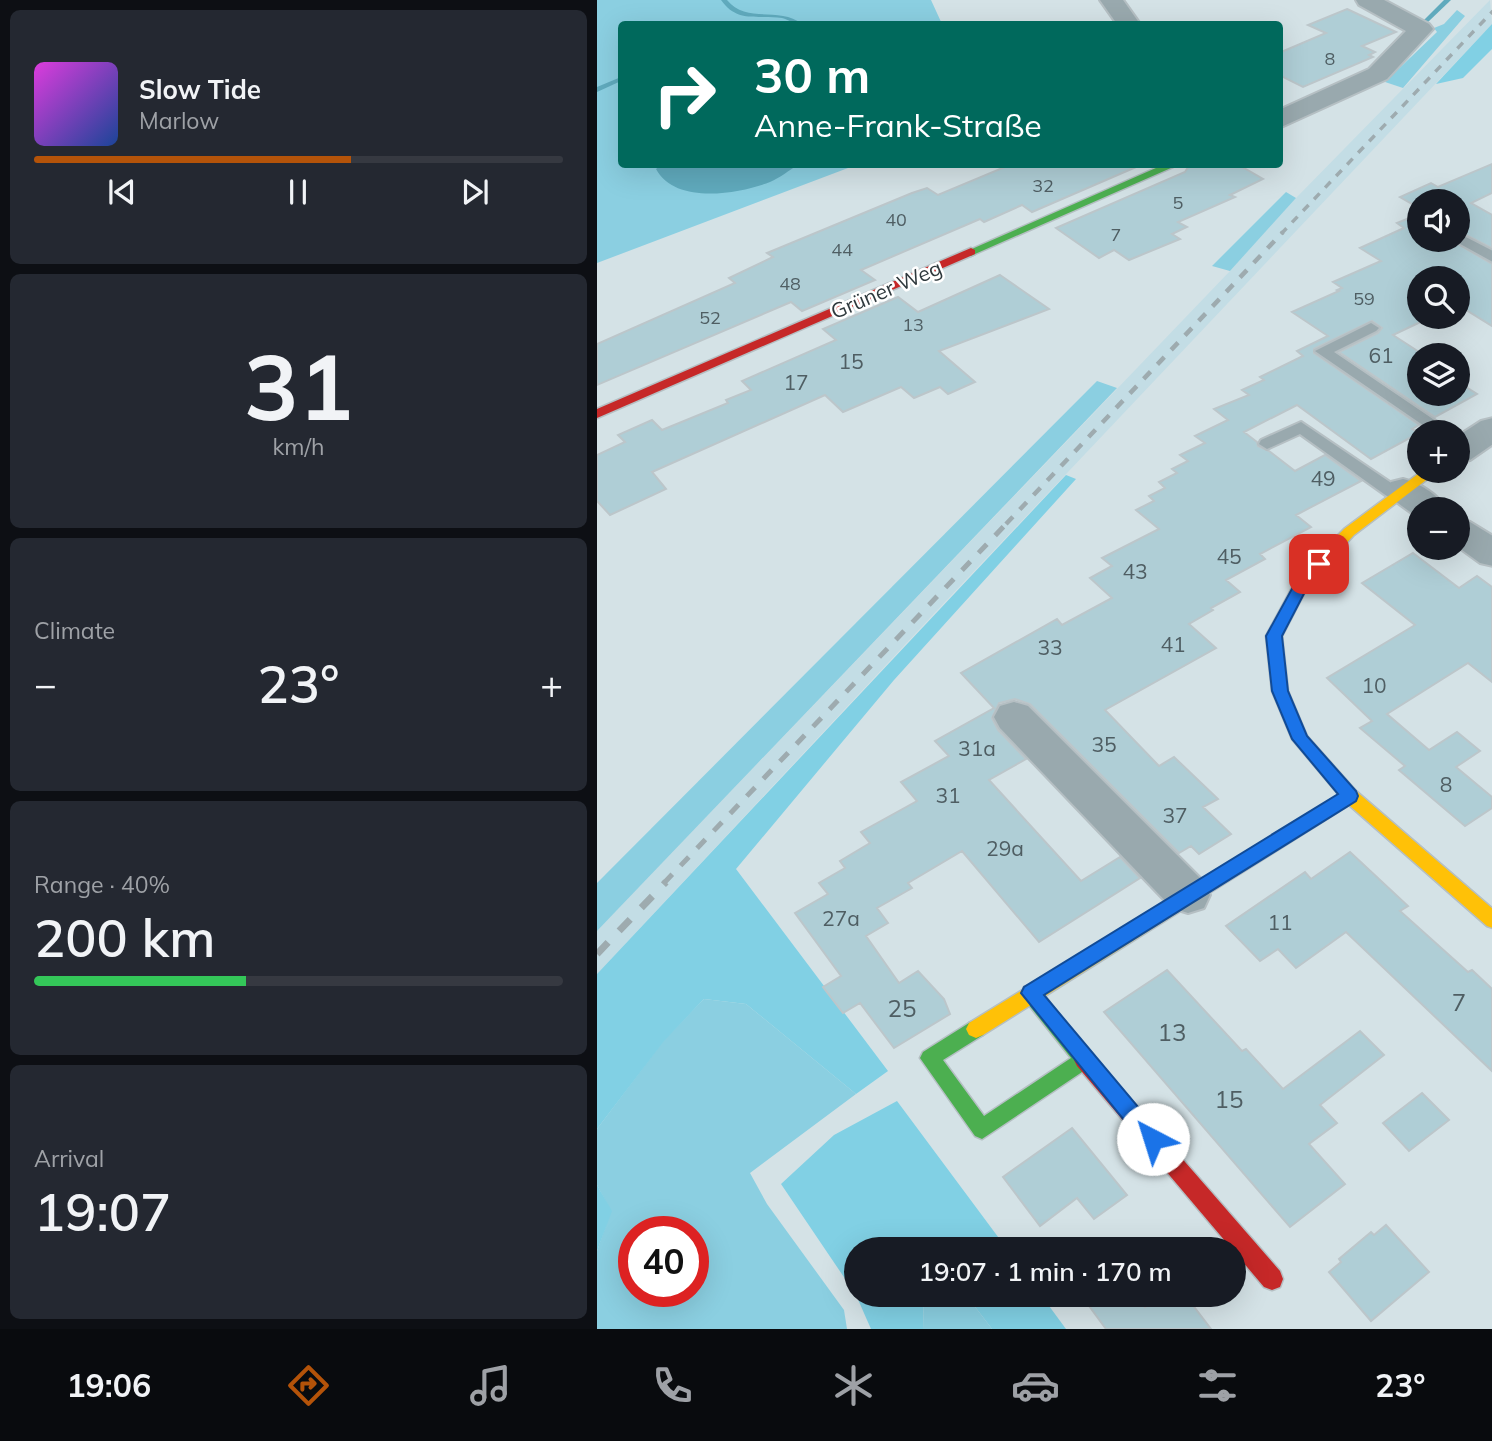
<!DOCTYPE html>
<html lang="en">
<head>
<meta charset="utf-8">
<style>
  :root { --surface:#171b24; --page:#242831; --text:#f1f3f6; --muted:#9ea1a6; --line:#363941; --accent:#b45309 }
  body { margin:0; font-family:Mulish,sans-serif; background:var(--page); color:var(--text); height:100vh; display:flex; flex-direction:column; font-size:26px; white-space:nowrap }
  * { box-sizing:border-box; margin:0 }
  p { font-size:23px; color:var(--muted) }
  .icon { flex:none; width:38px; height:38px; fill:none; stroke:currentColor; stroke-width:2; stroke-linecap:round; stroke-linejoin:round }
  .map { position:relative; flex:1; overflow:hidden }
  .details { display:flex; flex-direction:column; gap:10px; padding:10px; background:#0d0f14; width:597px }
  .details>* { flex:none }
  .hud { position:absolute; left:21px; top:21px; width:665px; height:147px; border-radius:7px; box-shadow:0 7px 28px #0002; background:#00695c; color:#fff; overflow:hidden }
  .tools { position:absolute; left:810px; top:189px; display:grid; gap:14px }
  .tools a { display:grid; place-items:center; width:63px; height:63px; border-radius:50%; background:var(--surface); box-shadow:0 7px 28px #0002; font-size:35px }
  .speed { position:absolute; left:21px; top:1216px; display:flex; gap:14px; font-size:35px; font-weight:700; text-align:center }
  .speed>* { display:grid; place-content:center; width:91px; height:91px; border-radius:50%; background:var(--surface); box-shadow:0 7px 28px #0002; line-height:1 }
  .speed .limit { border:10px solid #d22; background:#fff; color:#111 }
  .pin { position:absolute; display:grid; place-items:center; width:60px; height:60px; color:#fff; margin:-30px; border-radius:14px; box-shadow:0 4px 10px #0006 }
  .me { position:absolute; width:77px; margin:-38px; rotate:320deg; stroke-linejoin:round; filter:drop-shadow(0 0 5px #0008) }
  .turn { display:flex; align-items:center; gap:24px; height:147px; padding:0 21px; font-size:32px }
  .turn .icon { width:91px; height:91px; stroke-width:2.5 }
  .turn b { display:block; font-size:49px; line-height:60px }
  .big { font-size:52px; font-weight:600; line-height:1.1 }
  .details .tile { flex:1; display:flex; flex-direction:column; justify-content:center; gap:10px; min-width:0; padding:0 24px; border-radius:10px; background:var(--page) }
  .details .dial { align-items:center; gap:0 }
  .dial b { font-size:91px; line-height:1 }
  .song { display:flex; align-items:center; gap:21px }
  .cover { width:84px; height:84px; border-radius:10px; background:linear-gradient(135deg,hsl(300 70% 55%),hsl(220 70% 35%)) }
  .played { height:7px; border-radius:4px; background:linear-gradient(90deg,var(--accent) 60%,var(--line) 60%) }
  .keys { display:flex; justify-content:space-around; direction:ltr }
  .heat { display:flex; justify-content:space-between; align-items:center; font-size:38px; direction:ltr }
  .charge { height:10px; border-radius:5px; background:linear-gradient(90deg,#34c759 40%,var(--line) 0) }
  .trip { position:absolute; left:247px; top:1237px; width:402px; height:70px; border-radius:35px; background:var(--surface); box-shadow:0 7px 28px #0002; font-weight:600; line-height:70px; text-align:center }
  .tabs { display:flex; height:112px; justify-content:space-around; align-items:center; background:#090b0e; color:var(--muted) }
  .tabs .icon { width:49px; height:49px }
  .tabs .selected { color:var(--accent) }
  .tabs b { font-size:32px; color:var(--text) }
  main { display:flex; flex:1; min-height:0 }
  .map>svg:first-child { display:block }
  .built { fill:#c3dde5 }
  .green { fill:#8bcfe1; fill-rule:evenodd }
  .forest { fill:#81d0e4 }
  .water { fill:#60aabd }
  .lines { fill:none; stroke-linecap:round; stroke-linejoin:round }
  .stream { fill:#60aabd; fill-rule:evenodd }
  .building { fill:#afced6; stroke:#bcc6ca; stroke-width:2 }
  .lane-casing { stroke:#b5bfc3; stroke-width:4 }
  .street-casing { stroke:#b5bfc3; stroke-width:4 }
  .fast-casing { stroke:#b5bfc3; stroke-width:3 }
  .slow-casing { stroke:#b5bfc3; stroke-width:3 }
  .jam-casing { stroke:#b5bfc3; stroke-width:3 }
  .lane { fill:#99a9ae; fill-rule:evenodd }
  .street { fill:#99a9ae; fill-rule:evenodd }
  .fast { fill:#4caf50; fill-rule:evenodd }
  .slow { fill:#ffc107; fill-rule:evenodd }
  .jam { fill:#c62828; fill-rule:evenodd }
  .rail-far3 { stroke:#9eabaf; stroke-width:3.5; stroke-dasharray:8 8; stroke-linecap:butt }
  .rail-far2 { stroke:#9eabaf; stroke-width:4.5; stroke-dasharray:10 10; stroke-linecap:butt }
  .rail-far1 { stroke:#9eabaf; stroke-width:5; stroke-dasharray:12 12; stroke-linecap:butt }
  .rail { stroke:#9eabaf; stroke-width:7; stroke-dasharray:16 16; stroke-linecap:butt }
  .route { fill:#1a73e8; stroke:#114b97; stroke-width:2 }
  .labels { text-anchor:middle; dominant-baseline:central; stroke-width:5; stroke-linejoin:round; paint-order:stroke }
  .far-number-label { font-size:18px; fill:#4f5e63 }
  .far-street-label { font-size:21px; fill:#2f393d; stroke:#fff }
  .number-label { font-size:21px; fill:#4f5e63 }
  .near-number-label { font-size:24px; fill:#4f5e63 }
</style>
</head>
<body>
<main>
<section class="details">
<div class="tile">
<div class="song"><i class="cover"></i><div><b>Slow Tide</b><p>Marlow</p></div></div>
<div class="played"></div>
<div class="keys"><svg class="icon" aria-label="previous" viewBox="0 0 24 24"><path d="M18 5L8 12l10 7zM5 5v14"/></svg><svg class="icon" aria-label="pause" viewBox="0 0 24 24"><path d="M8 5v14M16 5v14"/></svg><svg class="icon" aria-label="next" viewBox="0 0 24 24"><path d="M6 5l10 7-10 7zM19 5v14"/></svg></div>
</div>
<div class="tile dial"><b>31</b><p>km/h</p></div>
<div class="tile"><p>Climate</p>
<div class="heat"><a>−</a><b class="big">23°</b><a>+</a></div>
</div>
<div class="tile"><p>Range · 40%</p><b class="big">200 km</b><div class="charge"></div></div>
<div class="tile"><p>Arrival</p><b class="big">19:07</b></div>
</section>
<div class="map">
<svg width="896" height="1329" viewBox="0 0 896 1329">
  <rect width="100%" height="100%" fill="#d4e2e6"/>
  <path class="built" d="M893 0 895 24 347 603 0 974V931L633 271 699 198Z"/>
  <g class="green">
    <path d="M0 0H334L345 24H24V164L259 165 0 263Z"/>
    <path d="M860 10 868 16 806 88 788 82 840 32 837 28 847 24Z"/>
    <path d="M689 192 699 198 633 271 615 266Z"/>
    <path d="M500 381 520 388 0 931V883Z"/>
    <path d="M107 999 149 1004 259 1094 153 1173 170 1204 247 1310 250 1329H0V1251L14 1211 0 1185V1129L67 1040ZM37 1232H96V1292H37Z"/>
    <path d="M327 1295H369L395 1329H326Z"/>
  </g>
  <g class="forest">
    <path d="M895 24V49L866 78 839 84Z"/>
    <path d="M469 475 479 479 297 680 139 869 291 1071 259 1094 149 1004 107 999 67 1041 0 1129V974Z"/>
    <path d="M300 1101 410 1249 259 1250V1295L184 1184 237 1135Z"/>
    <path d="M0 1185 15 1211 0 1251Z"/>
    <path d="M259 1295H327L326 1329H274Z"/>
    <path d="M369 1295H444L469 1329H395Z"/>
  </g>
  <path class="water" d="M65 164H201V165C192 170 183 178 173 182 142 194 78 205 59 169Z"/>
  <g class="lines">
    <g class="stream">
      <path d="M124 0H130C149 24 183 6 205 24 197 25 193 20 185 18 160 14 141 24 124 0Z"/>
      <path d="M847 0H854L831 22H827V20Z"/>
      <path d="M24 77V81L0 92V87Z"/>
    </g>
  </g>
  <g class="building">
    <path d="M750 9 799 32 765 46 778 52 772 55 776 57 706 87 682 75V53L729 33 711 25Z"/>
    <path d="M415 164H546L435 212 425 205 387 222 383 219 264 270 278 280 205 311 194 302 0 385V344L138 283 132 278 176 257 170 253 315 193 330 188 341 195Z"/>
    <path d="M593 164H640L666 179 633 195 638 197 581 222 590 227 575 234 583 239 532 260 517 250 502 258 459 228 588 172Z"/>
    <path d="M895 164V193L874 203 895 215V248L861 231V201H822V208L803 197 834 183 841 187Z"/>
    <path d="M822 214V240H854L895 264V326L861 305V278H822V317H834L796 335 822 352V394H861V382L880 394 838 417 742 352 781 333 785 328 775 321 717 349V353L822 425 815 429 822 433 774 459 700 405 647 432 660 442 661 446 672 451 698 471 728 455 764 481 699 515 714 527 663 554 668 559 629 580 643 592 614 608 616 610 592 624 619 648 508 710 562 766 577 757 621 799 606 807 634 834 602 854 594 846 582 853 433 704 418 699 402 703 395 718 401 730 429 759 392 780 484 881 523 857 543 878 442 942 365 851 311 883 315 888 280 908 291 923 269 936 302 983 321 971 347 999 353 1014 297 1048 263 1003 246 1013 226 987 244 976 198 913 231 894 222 883 248 868 243 861 273 843 264 832 320 801 304 782 352 756 338 741 397 708 364 673 460 619 465 625 515 598 493 578 515 566 505 558 562 529 539 510 557 501 552 496 568 488 562 482 580 473 575 469 591 461 583 455 608 443 598 436 631 420 617 409 652 395 645 390 667 380 663 377 706 356 700 351 731 336 695 312 742 291 740 290 745 288 736 282 784 261 763 248 807 228 800 223Z"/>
    <path d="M403 275 452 309 342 351 378 382 351 394 343 387 317 398 304 387 246 412 228 395 55 472 69 489 13 515 0 501V455L28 442 21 435 55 420 65 430 131 403 129 400 154 390 145 381 239 340 226 329 301 297 321 312Z"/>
    <path d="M816 553 862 588 880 576 895 587V682L871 663 790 714 832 750 860 732 883 751 859 767 895 797V808L868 826 802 770 808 766 763 728 775 721 730 678 818 625 765 583Z"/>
    <path d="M753 852 811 906 803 911 871 972 875 970 895 989V1071L749 932 699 968 681 949 663 961 629 926 708 872 714 879Z"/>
    <path d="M570 970 645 1051 649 1049 686 1089 763 1031 787 1055 723 1105 740 1123 712 1144 748 1184 693 1227 507 1012Z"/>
    <path d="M825 1093 852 1120 812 1151 786 1123Z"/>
    <path d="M475 1128 530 1195 497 1219 480 1198 443 1226 406 1177Z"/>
    <path d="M789 1225 832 1272 774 1321 732 1272 744 1262 742 1259 774 1232 777 1235Z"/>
    <path d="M484 1295H539L548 1307 564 1295H588L614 1329H509Z"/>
  </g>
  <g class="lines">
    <defs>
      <g id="lane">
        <path d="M861 233 896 251V262L856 240H861Z"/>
        <path d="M774 323 782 328 779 331 737 352 855 432H836L718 351Z"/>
        <path d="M704 422 806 491 809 495 806 499H794L703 434 670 449 662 444 664 440Z"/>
      </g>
      <g id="street">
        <path d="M503 0H526L543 24H520Z"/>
        <path d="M759 0H787L832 24 836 29 790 79 682 128V110L772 69 809 31 762 5Z"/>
        <path d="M896 418V444L873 460 861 463V436L884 421Z"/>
        <path d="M806 479C822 483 841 494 849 509H822V518L820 517 794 498 789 490 794 482Z"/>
        <path d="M861 518 873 522 896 536V566L883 563 861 547Z"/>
        <path d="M417 702 431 706 607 882 613 895 607 908 591 913 575 908 403 728 397 717 403 706Z"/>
      </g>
      <g id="fast">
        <path d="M568 164H583L378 254 374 256 368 252Z"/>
        <path d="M434 985 441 987 497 1060 494 1066 385 1139 378 1136 323 1058 326 1052 372 1023 379 1020 386 1023 389 1029 386 1035 346 1060 387 1116 474 1058 427 999 425 993 427 987Z"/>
      </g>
      <path id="slow" d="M825 471H841L757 535 713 582 685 636 691 691 710 736 759 791 896 909V928L890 926 752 805 386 1035 379 1038 372 1035 369 1029 372 1023 742 795 695 739 675 691 669 636 702 575 747 529Z"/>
      <g id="jam">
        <path d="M374 248 378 250V254L0 418V409Z"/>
        <path d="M487 1051 494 1054 683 1271 686 1279 683 1287 675 1290 667 1287 480 1066 477 1060 480 1054Z"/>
      </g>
    </defs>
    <use href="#lane" class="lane-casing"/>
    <use href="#street" class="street-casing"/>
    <use href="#fast" class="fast-casing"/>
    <use href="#slow" class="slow-casing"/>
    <use href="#jam" class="jam-casing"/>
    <use href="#lane" class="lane"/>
    <use href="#street" class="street"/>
    <use href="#fast" class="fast"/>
    <use href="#slow" class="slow"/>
    <use href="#jam" class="jam"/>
    <path class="rail-far3" d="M684 234 896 11"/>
    <path class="rail-far2" d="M409 524 686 232"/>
    <path class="rail-far1" d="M67 883 411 522"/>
    <path class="rail" d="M0 954 69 882"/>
  </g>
  <path class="route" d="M722 559 730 564 713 582 685 636 691 691 710 736 759 791 761 796 759 801 447 995 563 1133 566 1139 563 1146 556 1149 548 1146 424 993 427 987 741 794 695 739 675 691 669 636 702 576 717 560Z"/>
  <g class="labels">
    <g class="far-number-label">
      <text x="733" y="58">8</text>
      <text x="446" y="185">32</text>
      <text x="581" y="202">5</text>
      <text x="299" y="219">40</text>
      <text x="519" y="234">7</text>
      <text x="245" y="249">44</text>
      <text x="193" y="283">48</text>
      <text x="767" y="298">59</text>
      <text x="113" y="317">52</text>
      <text x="316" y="324">13</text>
    </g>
    <g class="far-street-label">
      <text transform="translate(289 289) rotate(-23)">Grüner Weg</text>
    </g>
    <g class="number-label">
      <text x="784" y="355">61</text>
      <text x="254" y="361">15</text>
      <text x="199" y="382">17</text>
      <text x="726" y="478">49</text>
      <text x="632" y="556">45</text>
      <text x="538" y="571">43</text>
      <text x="576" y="644">41</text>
      <text x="453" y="647">33</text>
      <text x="777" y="685">10</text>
      <text x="507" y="744">35</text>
      <text x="380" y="748">31a</text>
      <text x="849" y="784">8</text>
      <text x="351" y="795">31</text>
      <text x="578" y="815">37</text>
      <text x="408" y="848">29a</text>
      <text x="244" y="918">27a</text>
      <text x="683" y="922">11</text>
    </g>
    <g class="near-number-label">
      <text x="862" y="1002">7</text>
      <text x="305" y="1008">25</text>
      <text x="575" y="1032">13</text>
      <text x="632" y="1099">15</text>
    </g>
  </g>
</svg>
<div class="tools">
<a><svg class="icon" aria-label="sound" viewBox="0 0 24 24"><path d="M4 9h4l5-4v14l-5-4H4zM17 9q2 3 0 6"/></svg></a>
<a><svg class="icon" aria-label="search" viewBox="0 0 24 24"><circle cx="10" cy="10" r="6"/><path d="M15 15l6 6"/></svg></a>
<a><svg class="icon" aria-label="layers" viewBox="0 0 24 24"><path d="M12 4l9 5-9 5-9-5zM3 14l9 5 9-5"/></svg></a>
<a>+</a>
<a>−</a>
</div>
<div class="speed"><div class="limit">40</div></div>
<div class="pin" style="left:722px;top:564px;background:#d93025"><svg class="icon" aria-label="arrive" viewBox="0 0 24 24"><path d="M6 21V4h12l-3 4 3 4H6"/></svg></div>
<svg class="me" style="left:556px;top:1139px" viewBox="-20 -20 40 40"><circle r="19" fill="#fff"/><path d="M0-13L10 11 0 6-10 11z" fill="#1a73e8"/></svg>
<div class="trip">19:07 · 1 min · 170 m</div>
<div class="hud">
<div class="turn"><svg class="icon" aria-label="right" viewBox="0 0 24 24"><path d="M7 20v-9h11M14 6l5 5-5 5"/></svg><div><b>30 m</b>Anne-Frank-Straße</div></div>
</div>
</div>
</main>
<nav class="tabs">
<b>19:06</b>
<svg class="icon selected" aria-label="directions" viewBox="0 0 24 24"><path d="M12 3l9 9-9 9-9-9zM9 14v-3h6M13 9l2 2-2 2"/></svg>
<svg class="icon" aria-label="music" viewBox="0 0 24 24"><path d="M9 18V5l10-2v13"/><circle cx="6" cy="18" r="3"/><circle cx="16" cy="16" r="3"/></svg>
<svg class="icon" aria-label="phone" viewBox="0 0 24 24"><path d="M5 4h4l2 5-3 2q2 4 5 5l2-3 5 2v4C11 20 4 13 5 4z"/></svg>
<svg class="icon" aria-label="climate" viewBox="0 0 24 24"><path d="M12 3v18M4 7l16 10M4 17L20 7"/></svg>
<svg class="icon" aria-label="car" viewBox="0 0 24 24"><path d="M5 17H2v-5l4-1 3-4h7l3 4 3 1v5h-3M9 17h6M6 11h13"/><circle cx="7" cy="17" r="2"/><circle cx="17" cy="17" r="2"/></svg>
<svg class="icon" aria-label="filters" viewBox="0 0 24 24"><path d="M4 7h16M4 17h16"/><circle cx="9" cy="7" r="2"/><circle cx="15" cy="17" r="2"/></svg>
<b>23°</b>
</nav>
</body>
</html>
